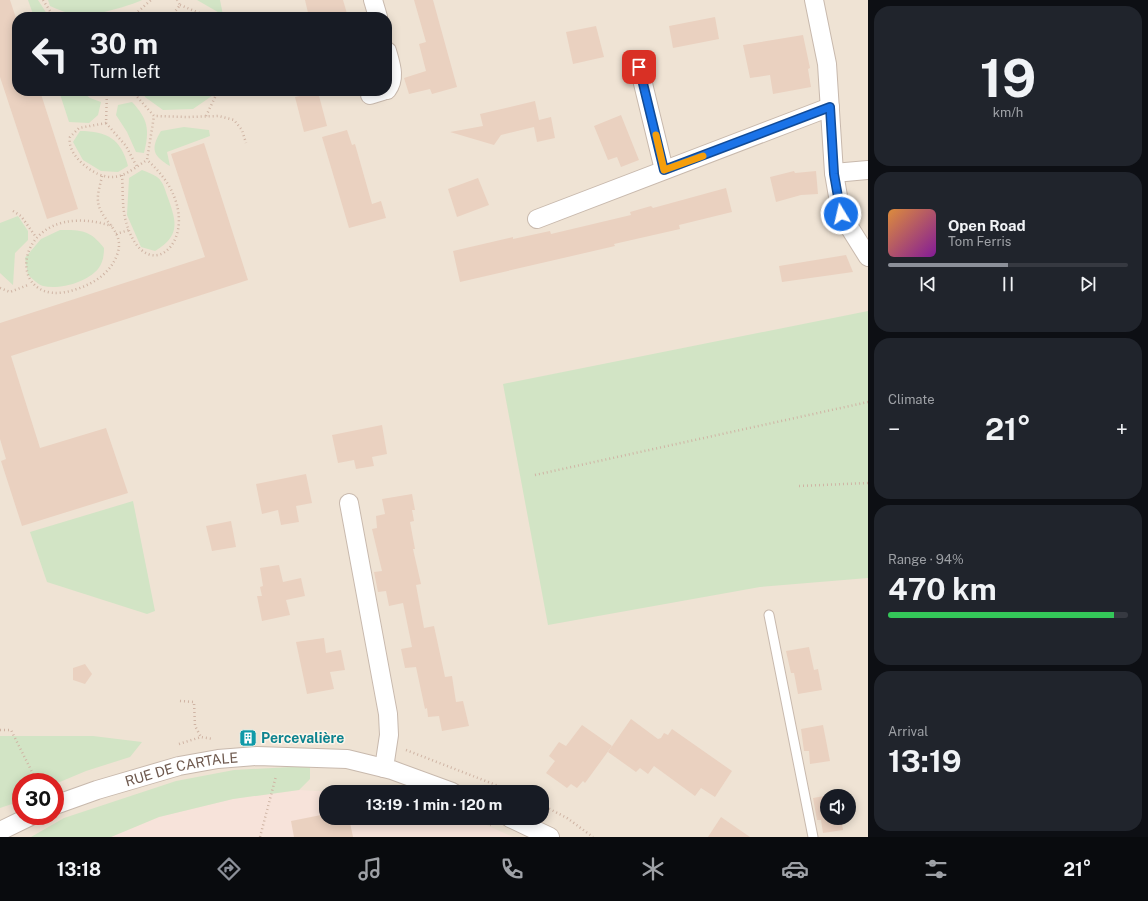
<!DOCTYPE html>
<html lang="en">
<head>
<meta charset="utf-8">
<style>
  :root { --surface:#171b24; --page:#20242c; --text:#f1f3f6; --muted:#9ea1a6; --line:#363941; --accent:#8c9099 }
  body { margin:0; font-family:"Public Sans",sans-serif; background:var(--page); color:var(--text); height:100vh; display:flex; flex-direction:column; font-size:15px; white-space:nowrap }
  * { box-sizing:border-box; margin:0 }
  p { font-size:13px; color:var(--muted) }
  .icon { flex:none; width:22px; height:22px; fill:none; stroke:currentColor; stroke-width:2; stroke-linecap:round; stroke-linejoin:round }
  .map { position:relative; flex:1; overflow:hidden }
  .panel { display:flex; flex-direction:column; gap:6px; padding:6px; background:#0d0f14; width:280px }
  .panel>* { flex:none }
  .banner { position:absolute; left:12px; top:12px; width:380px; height:84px; border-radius:16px; box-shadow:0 2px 10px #0003; background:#171b24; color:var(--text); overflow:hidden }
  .fabs { position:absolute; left:820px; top:789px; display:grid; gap:8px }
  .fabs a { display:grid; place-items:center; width:36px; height:36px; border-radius:50%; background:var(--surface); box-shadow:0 2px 10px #0003; font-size:20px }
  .speed { position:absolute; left:12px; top:773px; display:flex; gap:8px; font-size:20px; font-weight:700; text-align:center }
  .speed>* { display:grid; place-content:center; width:52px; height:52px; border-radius:50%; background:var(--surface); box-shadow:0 2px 10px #0003; line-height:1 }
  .speed .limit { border:6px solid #d22; background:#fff; color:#111 }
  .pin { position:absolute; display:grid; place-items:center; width:34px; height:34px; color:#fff; margin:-17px; border-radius:8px; box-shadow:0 2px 6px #0006 }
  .me { position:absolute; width:44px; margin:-22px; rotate:351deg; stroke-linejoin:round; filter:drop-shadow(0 0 3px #0008) }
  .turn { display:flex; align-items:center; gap:14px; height:84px; padding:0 12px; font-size:18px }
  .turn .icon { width:52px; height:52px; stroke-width:2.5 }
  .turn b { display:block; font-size:28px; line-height:34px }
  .big { font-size:30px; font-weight:700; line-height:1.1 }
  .panel .card { flex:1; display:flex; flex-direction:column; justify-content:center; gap:6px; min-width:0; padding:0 14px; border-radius:16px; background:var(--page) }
  .panel .dial { align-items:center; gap:0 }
  .dial b { font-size:52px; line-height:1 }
  .song { display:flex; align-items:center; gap:12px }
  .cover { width:48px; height:48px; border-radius:6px; background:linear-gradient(135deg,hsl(30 70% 55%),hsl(290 70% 35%)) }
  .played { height:4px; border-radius:2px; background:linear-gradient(90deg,var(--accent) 50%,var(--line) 50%) }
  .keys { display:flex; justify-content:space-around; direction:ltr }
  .heat { display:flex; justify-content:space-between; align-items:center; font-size:22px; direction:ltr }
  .charge { height:6px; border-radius:3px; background:linear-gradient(90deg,#34c759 94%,var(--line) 0) }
  .trip { position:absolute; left:319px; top:785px; width:230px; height:40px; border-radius:16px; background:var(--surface); box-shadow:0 2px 10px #0003; font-weight:700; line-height:40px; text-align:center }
  .tab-bar { display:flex; height:64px; justify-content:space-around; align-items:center; background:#090b0e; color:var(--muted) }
  .tab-bar .icon { width:28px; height:28px }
  .tab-bar .on { color:var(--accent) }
  .tab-bar b { font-size:18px; color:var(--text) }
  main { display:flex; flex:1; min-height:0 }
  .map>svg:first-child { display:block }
  .residential { fill:#efe3d4; fill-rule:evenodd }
  .commercial { fill:#f7e3da }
  .green { fill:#d2e4c5 }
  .building { fill:#ead1c0 }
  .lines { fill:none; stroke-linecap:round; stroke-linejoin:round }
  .lane-casing { stroke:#c8b9ad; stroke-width:11 }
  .street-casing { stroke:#c8b9ad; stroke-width:20 }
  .path { stroke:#cfb4a4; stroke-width:2.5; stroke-dasharray:1 3; stroke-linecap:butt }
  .lane { stroke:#fff; stroke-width:9 }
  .street { stroke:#fff; stroke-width:18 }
  .route-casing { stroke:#114b97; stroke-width:10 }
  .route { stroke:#1a73e8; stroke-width:7 }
  .slow { stroke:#f59e0b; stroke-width:7 }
  .labels { text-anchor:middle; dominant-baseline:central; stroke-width:3; stroke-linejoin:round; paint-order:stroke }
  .culture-label { font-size:14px; font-weight:bold; fill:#0d838f; stroke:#fcf5ea; text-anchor:start }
  .street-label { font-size:14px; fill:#6e594e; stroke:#fcf5ea }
</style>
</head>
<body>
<main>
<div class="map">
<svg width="868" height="837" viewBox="0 0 868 837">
  <rect width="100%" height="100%" fill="#f9f1e5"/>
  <path class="residential" d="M0 0H868V837H0ZM17 17H387V91H17ZM21 782H55V816H21ZM326 792H542V818H326ZM827 796H849V818H827Z"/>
  <path class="commercial" d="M299 790 334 792H326V818H471L513 837H111L159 817 233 799Z"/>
  <g class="green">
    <path d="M28 0H38L49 17H34Z"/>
    <path d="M48 0H142C133 5 90 17 80 16 69 14 59 10 50 6Z"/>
    <path d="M197 0H220L223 15Z"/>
    <path d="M59 91H81L90 98 101 102 98 115 89 123 69 122Z"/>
    <path d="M143 91H219L193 109 163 110 145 97Z"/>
    <path d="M132 102C148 119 150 130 144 153L136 152 127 132 116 115 118 105Z"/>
    <path d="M184 127 209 130 210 136 167 152 170 166C153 156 150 149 161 131Z"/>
    <path d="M80 131C107 131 121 139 128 166L118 172 101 171 83 160 73 142Z"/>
    <path d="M142 170C147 172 153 174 157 177 164 182 165 191 168 198 177 223 180 236 155 251L141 247 127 215 129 178Z"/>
    <path d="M18 216 28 231V240L15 253 13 285 0 273V223Z"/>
    <path d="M60 230C82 230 90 230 104 248 104 255 103 263 98 269 87 282 60 290 43 286 38 285 32 278 28 275L25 258 41 239Z"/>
    <path d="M868 311V578L760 587 548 625 503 384Z"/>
    <path d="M133 501 155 611 147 614 47 582 30 532Z"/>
    <path d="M0 736H93L142 742 130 757 86 771 55 784V782H21V801L0 808Z"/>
    <path d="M310 766V779L299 790 233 799 159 817 111 837H31L64 818 176 781 234 770Z"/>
  </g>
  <g class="building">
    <path d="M0 0H10L17 21V91H40L78 209 47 219 0 77Z"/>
    <path d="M305 0H343L348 17H309Z"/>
    <path d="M414 0H433L457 87 432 94 430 89 409 94 404 78 426 71 419 44 426 42Z"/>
    <path d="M715 17 719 39 673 48 669 26Z"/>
    <path d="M596 26 604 57 573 64 566 32Z"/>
    <path d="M803 35 810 68 808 69 811 87 773 94 770 75 750 78 743 45Z"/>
    <path d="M318 92 327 126 304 132 295 97Z"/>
    <path d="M535 101 539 120 551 117 555 138 537 142 534 127 501 135 494 145 450 132 483 126 480 114Z"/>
    <path d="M621 115 639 160 621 167 617 157 608 160 594 126Z"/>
    <path d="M347 130 352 145 355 144 372 204 381 201 386 218 349 228 322 137Z"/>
    <path d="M204 143 248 280 11 356 40 448 106 428 128 493 22 526 1 461 6 459 0 439V323L205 257 171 154Z"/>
    <path d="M794 171 795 173 816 171 818 194 801 195 776 202 770 177Z"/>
    <path d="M478 178 489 205 457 217 448 189Z"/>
    <path d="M726 188 732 212 679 225 680 229 614 244 615 246 460 282 453 251 513 237V239L550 231 551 234 631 215 630 212 651 206 653 208Z"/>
    <path d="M846 255 853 272 782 282 779 266Z"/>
    <path d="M382 425 387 454 372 457 374 466 356 469 354 460 338 463 332 435Z"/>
    <path d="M306 474 312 503 296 506 299 522 281 525 278 510 262 514 256 484Z"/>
    <path d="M412 494 415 510H412L414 521 410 522 415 549H413L421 584 416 585 424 628 434 626 445 677 452 676 456 702 463 701 469 726 442 731 439 716 428 717 427 708 425 709 416 667 405 668 401 649 412 647 403 603 389 606 386 591 378 592 374 572 382 571 372 529 377 528 376 516 385 514 382 499Z"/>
    <path d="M231 521 236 547 212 551 206 526Z"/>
    <path d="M279 565 283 582 301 578 305 596 286 600 290 615 262 621 257 596H262L260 587 263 586 260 568Z"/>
    <path d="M324 638 326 653 341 650 345 670 330 672 334 689 307 694 296 642Z"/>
    <path d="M809 647 814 670 818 669 822 690 798 694 794 673H791L786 651Z"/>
    <path d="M85 664 92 674 85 684 73 680V668Z"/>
    <path d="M631 719 658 739 661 738 664 733 668 735 672 729 732 771 715 797 701 788 695 796 654 766 648 774 640 768 636 772 608 752Z"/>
    <path d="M582 725 612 746 585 783 583 781 577 788 571 784 567 788 546 773 555 761 549 756 559 742 566 746Z"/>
    <path d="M823 725 830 761 810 764 809 751H804L801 729Z"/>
    <path d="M836 794 837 796H827V818H841L843 830 823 833 821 820H817L813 798Z"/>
    <path d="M326 814V818H349L353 837H294L291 821Z"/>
    <path d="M721 817 750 837H708Z"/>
  </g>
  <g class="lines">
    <defs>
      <path id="lane" d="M769 615 813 837"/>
      <g id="street">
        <path d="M373 0 378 17"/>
        <path d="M814 0 827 64 834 173 841 214 868 257"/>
        <path d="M387 51C391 65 396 78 387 90"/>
        <path d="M639 67 664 170"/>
        <path d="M370 95 383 91"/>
        <path d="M834 173 868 170"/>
        <path d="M537 219 830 107"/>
        <path d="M349 503 388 714 389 735 384 768"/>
        <path id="s1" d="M55 805 97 790 179 766 218 759 257 756 347 759 392 770 452 792"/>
        <path d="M510 818 550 837"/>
        <path d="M0 831 31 816"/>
      </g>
    </defs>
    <use href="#lane" class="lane-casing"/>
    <use href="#street" class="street-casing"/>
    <g class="path">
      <path d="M43 0 50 11 56 17"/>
      <path d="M180 5 209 17"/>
      <path d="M132 17 151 0"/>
      <path d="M171 17 180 5 177 0"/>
      <path d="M107 91 106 123 79 128 70 137C66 155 95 179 114 177 126 176 137 166 147 160"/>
      <path d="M132 91 154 116 188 117 219 116 234 120 242 130 246 143"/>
      <path d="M206 116 218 91"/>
      <path d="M106 123 126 146 137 167"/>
      <path d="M122 175C123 189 122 204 125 218 146 303 221 225 147 160L154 116"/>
      <path d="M102 176C100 187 95 198 100 209 107 225 125 234 117 255 110 273 95 283 77 289 0 316 10 194 112 226"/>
      <path d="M13 211 21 216 36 237"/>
      <path d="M116 234 129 230"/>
      <path d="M0 288 10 292 28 285"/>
      <path d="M535 475 868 402"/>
      <path d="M799 486 868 483"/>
      <path d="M180 701 194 702 195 726 201 737"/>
      <path d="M0 730H11L37 782"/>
      <path d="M179 744 201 737 213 739"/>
      <path d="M406 750 514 792"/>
      <path d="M542 805 567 818 593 837"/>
      <path d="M476 818 491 825"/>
      <path d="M260 837 276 776"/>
    </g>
    <use href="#lane" class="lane"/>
    <use href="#street" class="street"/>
  </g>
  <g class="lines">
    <defs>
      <path id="route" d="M639 67 664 170 830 107 834 174 841 214"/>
    </defs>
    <use href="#route" class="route-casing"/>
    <use href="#route" class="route"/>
    <path class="slow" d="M656 135 664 170 703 156"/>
  </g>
  <defs>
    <symbol id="building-square" viewBox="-11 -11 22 22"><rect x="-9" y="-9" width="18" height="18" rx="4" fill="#0f9aa8" stroke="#fcf5ea"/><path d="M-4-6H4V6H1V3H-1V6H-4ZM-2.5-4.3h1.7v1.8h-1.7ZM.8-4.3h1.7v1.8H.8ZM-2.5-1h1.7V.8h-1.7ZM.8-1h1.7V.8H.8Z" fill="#fff"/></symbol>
  </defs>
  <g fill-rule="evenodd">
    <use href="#building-square" x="238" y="728" width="20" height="20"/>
  </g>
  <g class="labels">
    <g class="culture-label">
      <text x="261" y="738">Percevalière</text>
    </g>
    <g class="street-label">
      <text stroke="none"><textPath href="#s1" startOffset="132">RUE DE CARTALE</textPath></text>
    </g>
  </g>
</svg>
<div class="fabs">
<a><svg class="icon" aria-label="sound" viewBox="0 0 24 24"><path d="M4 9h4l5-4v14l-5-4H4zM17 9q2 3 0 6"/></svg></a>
</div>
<div class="speed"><div class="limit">30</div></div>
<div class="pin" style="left:639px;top:67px;background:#d93025"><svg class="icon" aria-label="arrive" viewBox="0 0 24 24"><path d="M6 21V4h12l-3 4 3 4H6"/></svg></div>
<svg class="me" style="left:841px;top:214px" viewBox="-20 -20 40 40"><circle r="17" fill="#1a73e8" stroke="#fff" stroke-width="3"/><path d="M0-11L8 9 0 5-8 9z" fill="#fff"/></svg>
<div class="trip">13:19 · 1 min · 120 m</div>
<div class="banner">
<div class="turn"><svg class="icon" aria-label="left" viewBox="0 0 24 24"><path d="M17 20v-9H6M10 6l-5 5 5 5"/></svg><div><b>30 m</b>Turn left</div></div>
</div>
</div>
<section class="panel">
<div class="card dial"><b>19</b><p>km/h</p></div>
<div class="card">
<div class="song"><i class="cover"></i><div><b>Open Road</b><p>Tom Ferris</p></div></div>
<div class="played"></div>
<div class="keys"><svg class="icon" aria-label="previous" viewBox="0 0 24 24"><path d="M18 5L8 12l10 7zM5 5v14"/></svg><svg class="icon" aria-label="pause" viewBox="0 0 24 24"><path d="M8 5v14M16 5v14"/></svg><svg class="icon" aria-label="next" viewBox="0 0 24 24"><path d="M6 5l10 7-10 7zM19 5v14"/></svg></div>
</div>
<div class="card"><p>Climate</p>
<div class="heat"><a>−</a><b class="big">21°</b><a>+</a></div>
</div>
<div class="card"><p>Range · 94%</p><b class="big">470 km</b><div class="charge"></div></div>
<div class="card"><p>Arrival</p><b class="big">13:19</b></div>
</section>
</main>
<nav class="tab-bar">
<b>13:18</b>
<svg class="icon on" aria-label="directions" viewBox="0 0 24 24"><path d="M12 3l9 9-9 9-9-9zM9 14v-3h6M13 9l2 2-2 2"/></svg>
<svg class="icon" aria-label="music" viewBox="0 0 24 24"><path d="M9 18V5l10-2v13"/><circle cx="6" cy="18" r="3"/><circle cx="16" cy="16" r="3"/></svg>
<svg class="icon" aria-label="phone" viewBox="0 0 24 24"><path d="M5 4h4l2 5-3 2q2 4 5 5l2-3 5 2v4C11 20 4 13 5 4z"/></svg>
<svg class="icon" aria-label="climate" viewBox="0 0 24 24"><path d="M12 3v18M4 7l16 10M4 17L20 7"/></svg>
<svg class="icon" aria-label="car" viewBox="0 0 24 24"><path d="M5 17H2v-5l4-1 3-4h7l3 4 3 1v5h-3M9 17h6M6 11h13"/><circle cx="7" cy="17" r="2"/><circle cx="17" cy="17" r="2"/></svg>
<svg class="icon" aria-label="filters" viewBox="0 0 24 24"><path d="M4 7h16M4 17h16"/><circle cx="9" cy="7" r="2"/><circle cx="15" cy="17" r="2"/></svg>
<b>21°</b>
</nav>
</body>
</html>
